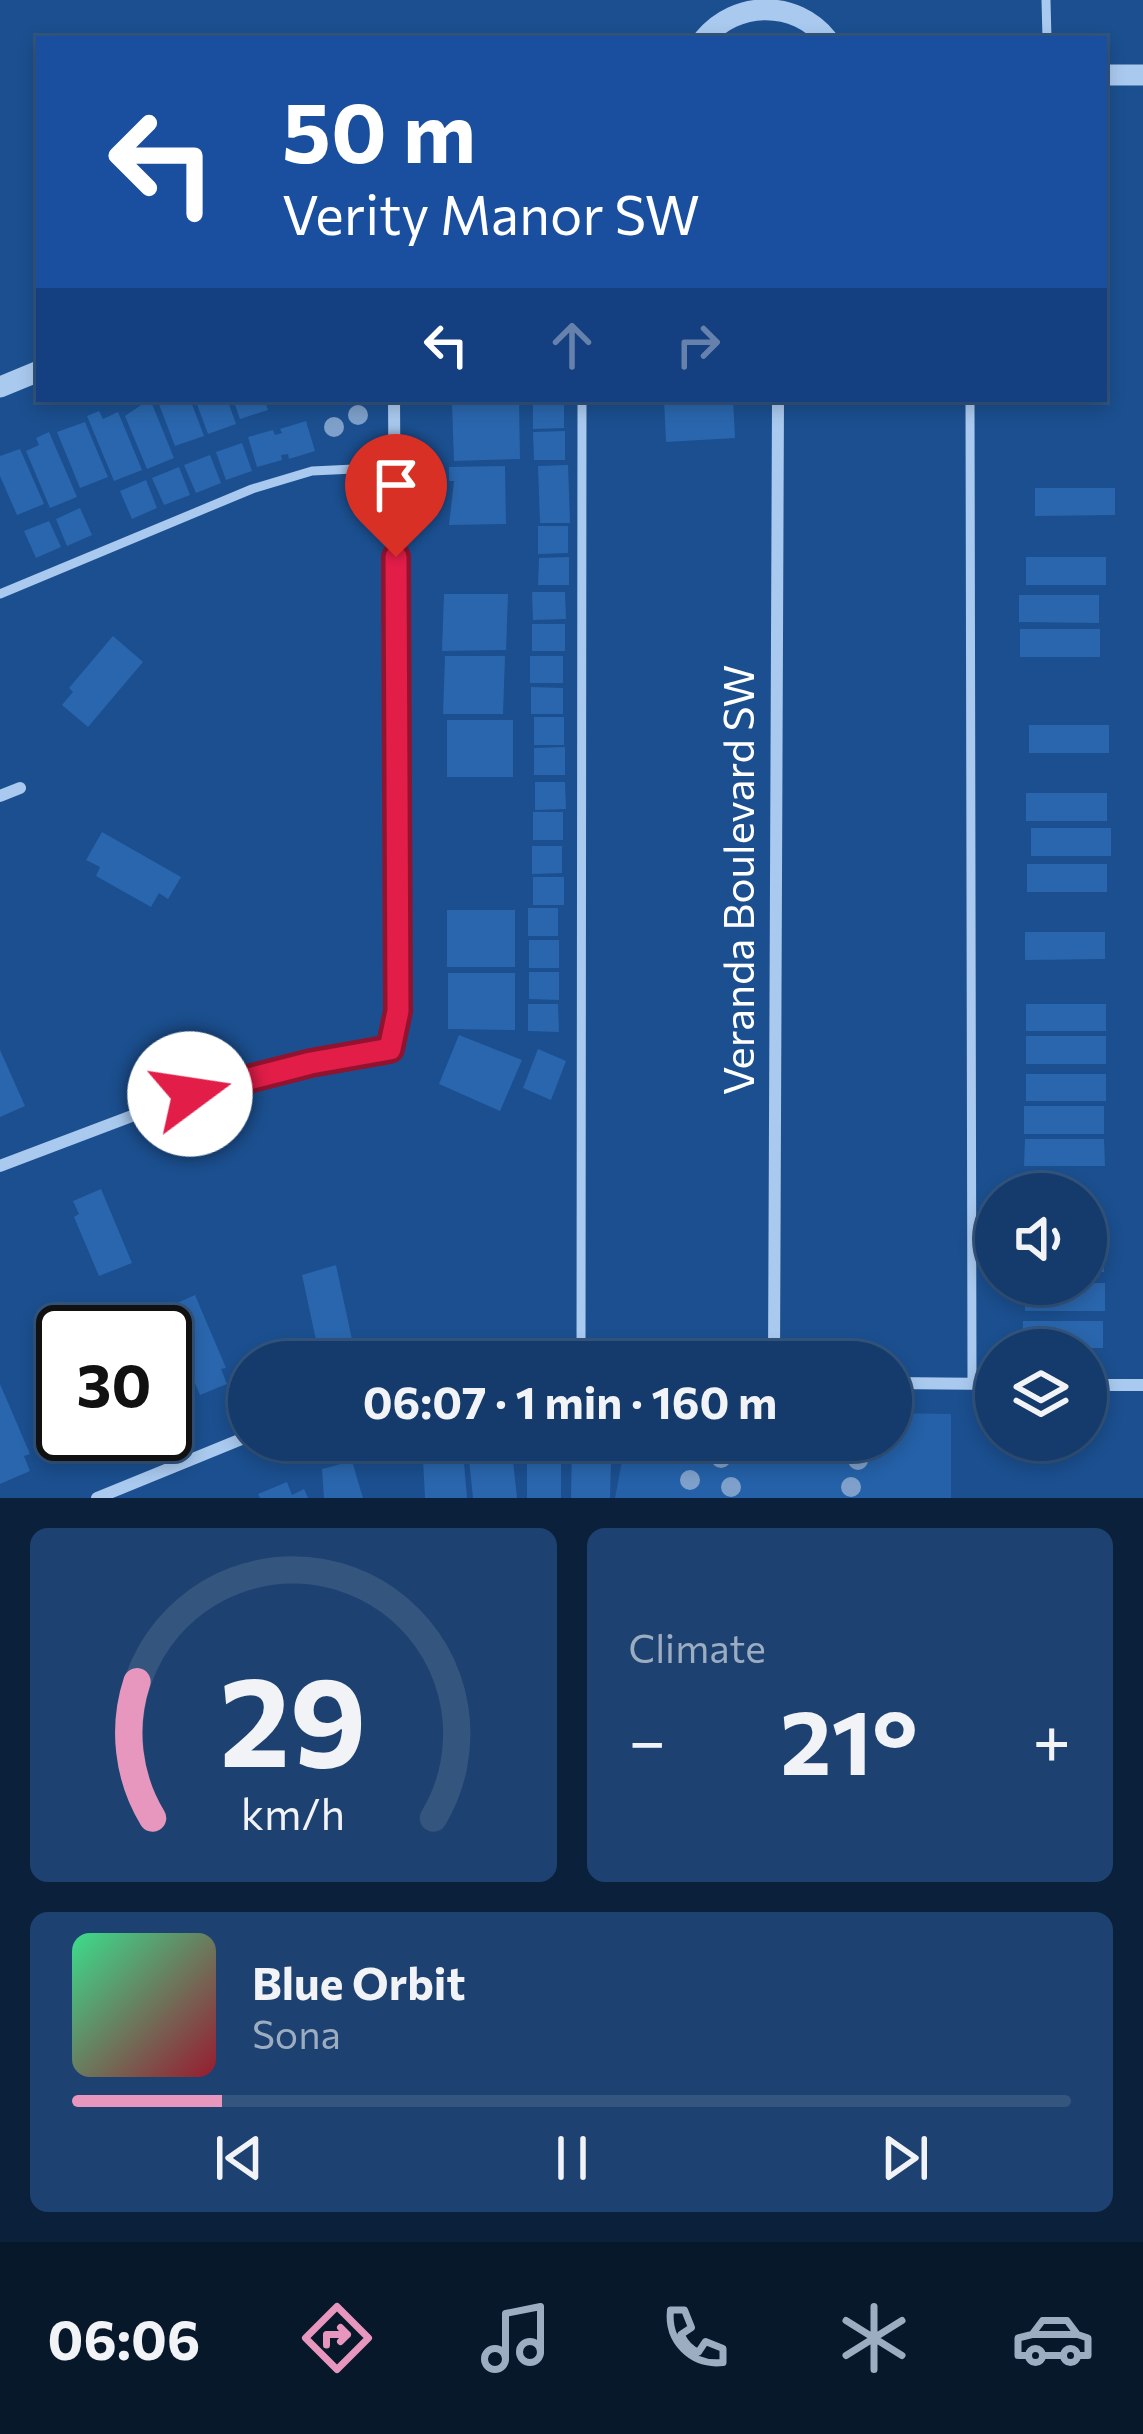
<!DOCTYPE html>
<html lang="en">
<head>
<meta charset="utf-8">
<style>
  :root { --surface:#143b6b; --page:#1d4271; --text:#f1f3f6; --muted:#9dadc1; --line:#33557e; --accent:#e797bd }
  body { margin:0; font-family:Commissioner,sans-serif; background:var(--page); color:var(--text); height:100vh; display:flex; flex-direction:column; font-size:45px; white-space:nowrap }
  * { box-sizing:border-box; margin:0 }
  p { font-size:39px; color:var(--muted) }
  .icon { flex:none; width:66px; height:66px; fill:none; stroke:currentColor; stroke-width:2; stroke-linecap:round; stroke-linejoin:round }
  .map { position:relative; height:1498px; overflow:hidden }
  .side { display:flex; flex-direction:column; gap:30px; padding:30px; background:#0b203b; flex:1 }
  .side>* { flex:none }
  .guide { position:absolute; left:36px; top:36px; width:1071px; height:366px; border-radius:0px; box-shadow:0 6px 18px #0003,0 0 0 3px var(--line); background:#1a4fa0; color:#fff; overflow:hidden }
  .buttons { position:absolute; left:975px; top:1173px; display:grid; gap:24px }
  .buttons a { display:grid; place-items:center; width:132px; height:132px; border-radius:50%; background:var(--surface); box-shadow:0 6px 18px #0003,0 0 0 3px var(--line); font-size:60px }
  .speed { position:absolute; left:36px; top:1305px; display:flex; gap:24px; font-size:60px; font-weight:700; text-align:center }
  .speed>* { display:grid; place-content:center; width:156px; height:156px; border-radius:50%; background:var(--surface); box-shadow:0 6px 18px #0003,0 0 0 3px var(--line); line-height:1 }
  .speed .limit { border:6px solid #111; border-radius:18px; background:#fff; color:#111 }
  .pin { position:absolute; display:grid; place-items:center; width:102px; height:102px; color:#fff; margin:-123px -51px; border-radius:50% 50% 50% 0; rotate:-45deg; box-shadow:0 0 12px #0007 }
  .pin .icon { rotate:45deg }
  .me { position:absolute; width:132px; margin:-66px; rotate:76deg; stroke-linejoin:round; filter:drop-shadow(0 0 9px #0008) }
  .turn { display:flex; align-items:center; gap:42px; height:252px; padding:0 48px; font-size:54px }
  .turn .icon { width:156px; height:156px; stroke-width:2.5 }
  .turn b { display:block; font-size:84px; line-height:102px }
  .lanes { display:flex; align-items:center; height:114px; padding:0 48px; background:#0003; justify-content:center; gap:60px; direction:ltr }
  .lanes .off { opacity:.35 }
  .big { font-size:90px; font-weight:700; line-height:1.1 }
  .side .tile { flex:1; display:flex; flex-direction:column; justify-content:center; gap:18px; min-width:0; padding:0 42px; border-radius:18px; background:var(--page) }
  .side .dial { align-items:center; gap:0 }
  .dial svg { height:312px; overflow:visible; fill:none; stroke:var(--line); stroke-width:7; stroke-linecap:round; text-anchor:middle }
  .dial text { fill:var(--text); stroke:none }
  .song { display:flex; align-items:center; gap:36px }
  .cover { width:144px; height:144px; border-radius:18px; background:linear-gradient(135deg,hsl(150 70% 55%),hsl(350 70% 35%)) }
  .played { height:12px; border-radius:6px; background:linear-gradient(90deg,var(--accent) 15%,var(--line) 15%) }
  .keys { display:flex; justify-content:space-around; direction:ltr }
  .heat { display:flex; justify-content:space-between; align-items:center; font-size:66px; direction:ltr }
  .side .tiles { flex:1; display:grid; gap:30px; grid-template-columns:1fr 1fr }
  .tile:last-child { grid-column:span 2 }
  .trip { position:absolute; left:228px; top:1341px; width:684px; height:120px; border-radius:60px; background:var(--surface); box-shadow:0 6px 18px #0003,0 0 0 3px var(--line); font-weight:700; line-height:120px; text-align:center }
  .tab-bar { display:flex; height:192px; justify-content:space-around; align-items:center; background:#08182b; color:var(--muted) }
  .tab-bar .icon { width:84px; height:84px }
  .tab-bar .active { color:var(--accent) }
  .tab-bar b { font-size:54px; color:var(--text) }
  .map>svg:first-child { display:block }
  .green { fill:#2461a8 }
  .building { fill:#2a66ad }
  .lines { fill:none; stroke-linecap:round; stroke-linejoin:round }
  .service { stroke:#a9c9ee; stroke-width:9 }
  .minor { stroke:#a9c9ee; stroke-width:12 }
  .tertiary { stroke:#a9c9ee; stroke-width:21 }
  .tree { fill:#7ea0ca }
  .route-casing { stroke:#92132f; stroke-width:30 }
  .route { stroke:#e11d48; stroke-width:21 }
  .labels { text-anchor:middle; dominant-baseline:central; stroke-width:12; stroke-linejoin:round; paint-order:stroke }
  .street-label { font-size:42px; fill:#fff; stroke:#1b4f8f }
</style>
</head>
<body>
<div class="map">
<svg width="1143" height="1498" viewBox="0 0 1143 1498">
  <rect width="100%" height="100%" fill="#1b4f8f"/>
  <path class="green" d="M891 1413 951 1414V1498H615L626 1440H891Z"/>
  <g class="building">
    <path d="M150 399 174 458 147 469 125 416Z"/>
    <path d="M157 399H190L204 436 175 446Z"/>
    <path d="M195 399H227L236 424 208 434Z"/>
    <path d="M233 399H264L268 410 240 419Z"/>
    <path d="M664 399H733L735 438 666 442Z"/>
    <path d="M533 400H564V428L533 429Z"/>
    <path d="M519 402 520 459 454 461 452 404Z"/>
    <path d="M99 411 103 419 118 412 142 470 114 481 87 416Z"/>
    <path d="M306 421 315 451 289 459 288 454 281 455 282 460 257 467 248 437 273 430 275 435 282 433 280 429Z"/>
    <path d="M85 422 108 477 80 488 57 432Z"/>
    <path d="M565 431V460H534L533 432Z"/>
    <path d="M49 432 77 497 50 508 26 451 39 445 36 438Z"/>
    <path d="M242 443 252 471 226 480 216 452Z"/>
    <path d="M20 449 44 504 17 515 0 476V456Z"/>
    <path d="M210 455 221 483 196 493 184 465Z"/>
    <path d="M568 465 570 523H540L538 466Z"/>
    <path d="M505 466 506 524 449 525 454 481H449V467Z"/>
    <path d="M179 467 190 495 164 505 152 478Z"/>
    <path d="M146 480 157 508 132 519 120 491Z"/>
    <path d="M1035 488H1115V515L1035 516Z"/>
    <path d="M80 508 92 535 67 546 56 519Z"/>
    <path d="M49 521 61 547 36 558 24 531Z"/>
    <path d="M538 526H568V553L538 554Z"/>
    <path d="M569 557V585H538L539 558Z"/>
    <rect x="1026" y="557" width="80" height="28"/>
    <path d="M532 592H565L566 619 533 620Z"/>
    <path d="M444 594H508L506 650 442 651Z"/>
    <path d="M1019 595H1099V623L1019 622Z"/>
    <rect x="532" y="624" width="33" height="27"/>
    <rect x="1020" y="629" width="80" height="28"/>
    <path d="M113 636 143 662 88 727 62 705 73 692 69 688Z"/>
    <path d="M445 656H505L503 714H443Z"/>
    <rect x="530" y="656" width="33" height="27"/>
    <path d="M531 687 563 688V714H531Z"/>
    <rect x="534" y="717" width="30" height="28"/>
    <rect x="447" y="720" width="66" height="57"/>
    <rect x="1029" y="725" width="80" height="28"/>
    <path d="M565 747V775H534V748Z"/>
    <path d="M535 782H565L566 809 535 810Z"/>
    <rect x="1026" y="793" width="81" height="28"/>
    <rect x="533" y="812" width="30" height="28"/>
    <rect x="1031" y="828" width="80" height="28"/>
    <path d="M102 832 181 877 168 899 159 893 151 907 96 876 100 867 86 860Z"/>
    <path d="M532 846H562V873L532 874Z"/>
    <rect x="1027" y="864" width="80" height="28"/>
    <rect x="533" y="877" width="31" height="28"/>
    <rect x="528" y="908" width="30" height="28"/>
    <rect x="447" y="910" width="68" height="57"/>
    <path d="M1025 932H1105V959L1025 960Z"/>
    <rect x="529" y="940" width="30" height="28"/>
    <path d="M529 972H559V1000L529 999Z"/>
    <path d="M448 973H515V1030L448 1029Z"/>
    <path d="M528 1004H558L559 1032 528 1031Z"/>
    <rect x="1026" y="1004" width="80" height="27"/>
    <path d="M459 1035 522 1060 500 1111 439 1084Z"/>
    <rect x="1026" y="1036" width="80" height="28"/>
    <path d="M538 1049 566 1061 551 1100 523 1088Z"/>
    <path d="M0 1050 25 1106 0 1117Z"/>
    <rect x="1026" y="1074" width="80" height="27"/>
    <rect x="1024" y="1106" width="80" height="28"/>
    <path d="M1025 1139H1104L1105 1166H1024Z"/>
    <path d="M101 1189 132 1263 99 1276 74 1217 79 1214 73 1201Z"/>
    <rect x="1086" y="1212" width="18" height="27"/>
    <rect x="1086" y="1244" width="18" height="28"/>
    <path d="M336 1265 353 1344 325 1350 322 1338 316 1340 302 1275Z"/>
    <path d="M1105 1283V1311H1025V1284Z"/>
    <path d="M195 1295 226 1368 221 1369 227 1384 200 1395 164 1309Z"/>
    <rect x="1023" y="1321" width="80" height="27"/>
    <path d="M63 1362V1411L46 1370Z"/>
    <path d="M0 1384 30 1454 24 1456 30 1471 0 1484Z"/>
    <path d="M462 1440 467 1498H425L423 1459 431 1458 429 1442Z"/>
    <path d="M467 1440H502L503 1452 512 1451 517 1498H473Z"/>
    <path d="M572 1440H602V1462H611L610 1498H571Z"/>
    <path d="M533 1441H561V1498H527V1455H533Z"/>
    <path d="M352 1461 363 1498H324L322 1469Z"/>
    <path d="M287 1482 292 1495 304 1489 308 1498H260L258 1494Z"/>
  </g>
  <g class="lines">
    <g class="service">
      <path d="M1046 0 1047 39"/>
      <path d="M970 399 972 1384"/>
      <path d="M0 594 252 489 312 471 396 467"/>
      <path d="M581 1362 582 399"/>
    </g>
    <g class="minor">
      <path d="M0 796 20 788"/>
      <path d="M0 1166 190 1094 390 1049 398 1011 394 399"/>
      <path d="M774 1362 778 399"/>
      <path d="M891 1383 996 1384"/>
      <path d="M1086 1385H1143"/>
      <path d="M97 1498 249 1436"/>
    </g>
    <g class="tertiary">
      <path d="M704 39C736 0 796 0 827 39"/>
      <path d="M1104 75H1143"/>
      <path d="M0 387 39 371"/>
    </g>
  </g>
  <g class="tree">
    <circle cx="358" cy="415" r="10"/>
    <circle cx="334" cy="427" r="10"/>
    <circle cx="721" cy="1458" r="10"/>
    <circle cx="858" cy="1460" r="10"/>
    <circle cx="690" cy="1480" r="10"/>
    <circle cx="731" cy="1487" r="10"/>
    <circle cx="851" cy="1487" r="10"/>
  </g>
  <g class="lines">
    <defs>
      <path id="route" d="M190 1094 311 1063 390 1049 398 1011 396 557"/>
    </defs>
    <use href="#route" class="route-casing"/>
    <use href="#route" class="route"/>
  </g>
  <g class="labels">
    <g class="street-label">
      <text transform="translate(737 880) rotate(-90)">Veranda Boulevard SW</text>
    </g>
  </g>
</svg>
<div class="buttons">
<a><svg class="icon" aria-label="sound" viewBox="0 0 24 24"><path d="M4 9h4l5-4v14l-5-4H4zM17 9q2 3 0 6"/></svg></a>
<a><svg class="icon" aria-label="layers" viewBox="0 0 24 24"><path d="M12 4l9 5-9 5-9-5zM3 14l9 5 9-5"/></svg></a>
</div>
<div class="speed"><div class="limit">30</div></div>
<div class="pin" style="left:396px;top:557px;background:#d93025"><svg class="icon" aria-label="arrive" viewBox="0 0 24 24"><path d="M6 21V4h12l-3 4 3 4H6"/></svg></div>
<svg class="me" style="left:190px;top:1094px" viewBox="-20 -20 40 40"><circle r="19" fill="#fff"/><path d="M0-13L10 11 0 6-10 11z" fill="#e11d48"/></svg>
<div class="trip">06:07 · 1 min · 160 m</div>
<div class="guide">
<div class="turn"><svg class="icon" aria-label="left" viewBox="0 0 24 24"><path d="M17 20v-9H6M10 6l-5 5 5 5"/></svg><div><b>50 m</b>Verity Manor SW</div></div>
<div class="lanes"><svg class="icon" aria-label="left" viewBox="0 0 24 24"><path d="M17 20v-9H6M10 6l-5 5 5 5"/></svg><svg class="icon off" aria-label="ahead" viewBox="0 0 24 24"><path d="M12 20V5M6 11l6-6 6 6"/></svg><svg class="icon off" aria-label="right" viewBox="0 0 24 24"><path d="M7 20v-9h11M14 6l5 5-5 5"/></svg></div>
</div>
</div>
<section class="side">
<div class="tiles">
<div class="tile dial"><svg viewBox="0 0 100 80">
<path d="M14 69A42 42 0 1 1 86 69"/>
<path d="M14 69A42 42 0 0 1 10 34" stroke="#e797bd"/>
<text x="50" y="56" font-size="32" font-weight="700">29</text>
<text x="50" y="72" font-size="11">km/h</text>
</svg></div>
<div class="tile"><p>Climate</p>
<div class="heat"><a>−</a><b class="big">21°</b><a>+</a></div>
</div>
<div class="tile">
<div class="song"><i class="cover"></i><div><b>Blue Orbit</b><p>Sona</p></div></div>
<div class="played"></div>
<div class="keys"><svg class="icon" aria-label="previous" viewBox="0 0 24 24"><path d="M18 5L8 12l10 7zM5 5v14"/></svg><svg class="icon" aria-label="pause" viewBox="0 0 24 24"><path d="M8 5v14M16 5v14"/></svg><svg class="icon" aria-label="next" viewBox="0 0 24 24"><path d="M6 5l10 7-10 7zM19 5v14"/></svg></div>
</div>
</div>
</section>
<nav class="tab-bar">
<b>06:06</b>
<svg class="icon active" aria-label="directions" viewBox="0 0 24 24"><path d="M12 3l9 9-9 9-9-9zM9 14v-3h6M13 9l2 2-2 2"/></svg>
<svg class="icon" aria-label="music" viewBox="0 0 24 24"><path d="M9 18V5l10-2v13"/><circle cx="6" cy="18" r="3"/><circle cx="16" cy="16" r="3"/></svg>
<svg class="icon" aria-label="phone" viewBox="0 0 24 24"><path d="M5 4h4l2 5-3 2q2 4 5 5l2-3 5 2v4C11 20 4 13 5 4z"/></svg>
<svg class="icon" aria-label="climate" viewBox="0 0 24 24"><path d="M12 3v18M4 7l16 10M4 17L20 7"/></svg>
<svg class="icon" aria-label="car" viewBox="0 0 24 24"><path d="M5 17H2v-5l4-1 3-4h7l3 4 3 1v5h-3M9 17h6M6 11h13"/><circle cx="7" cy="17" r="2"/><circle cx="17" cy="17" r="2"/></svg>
</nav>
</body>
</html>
